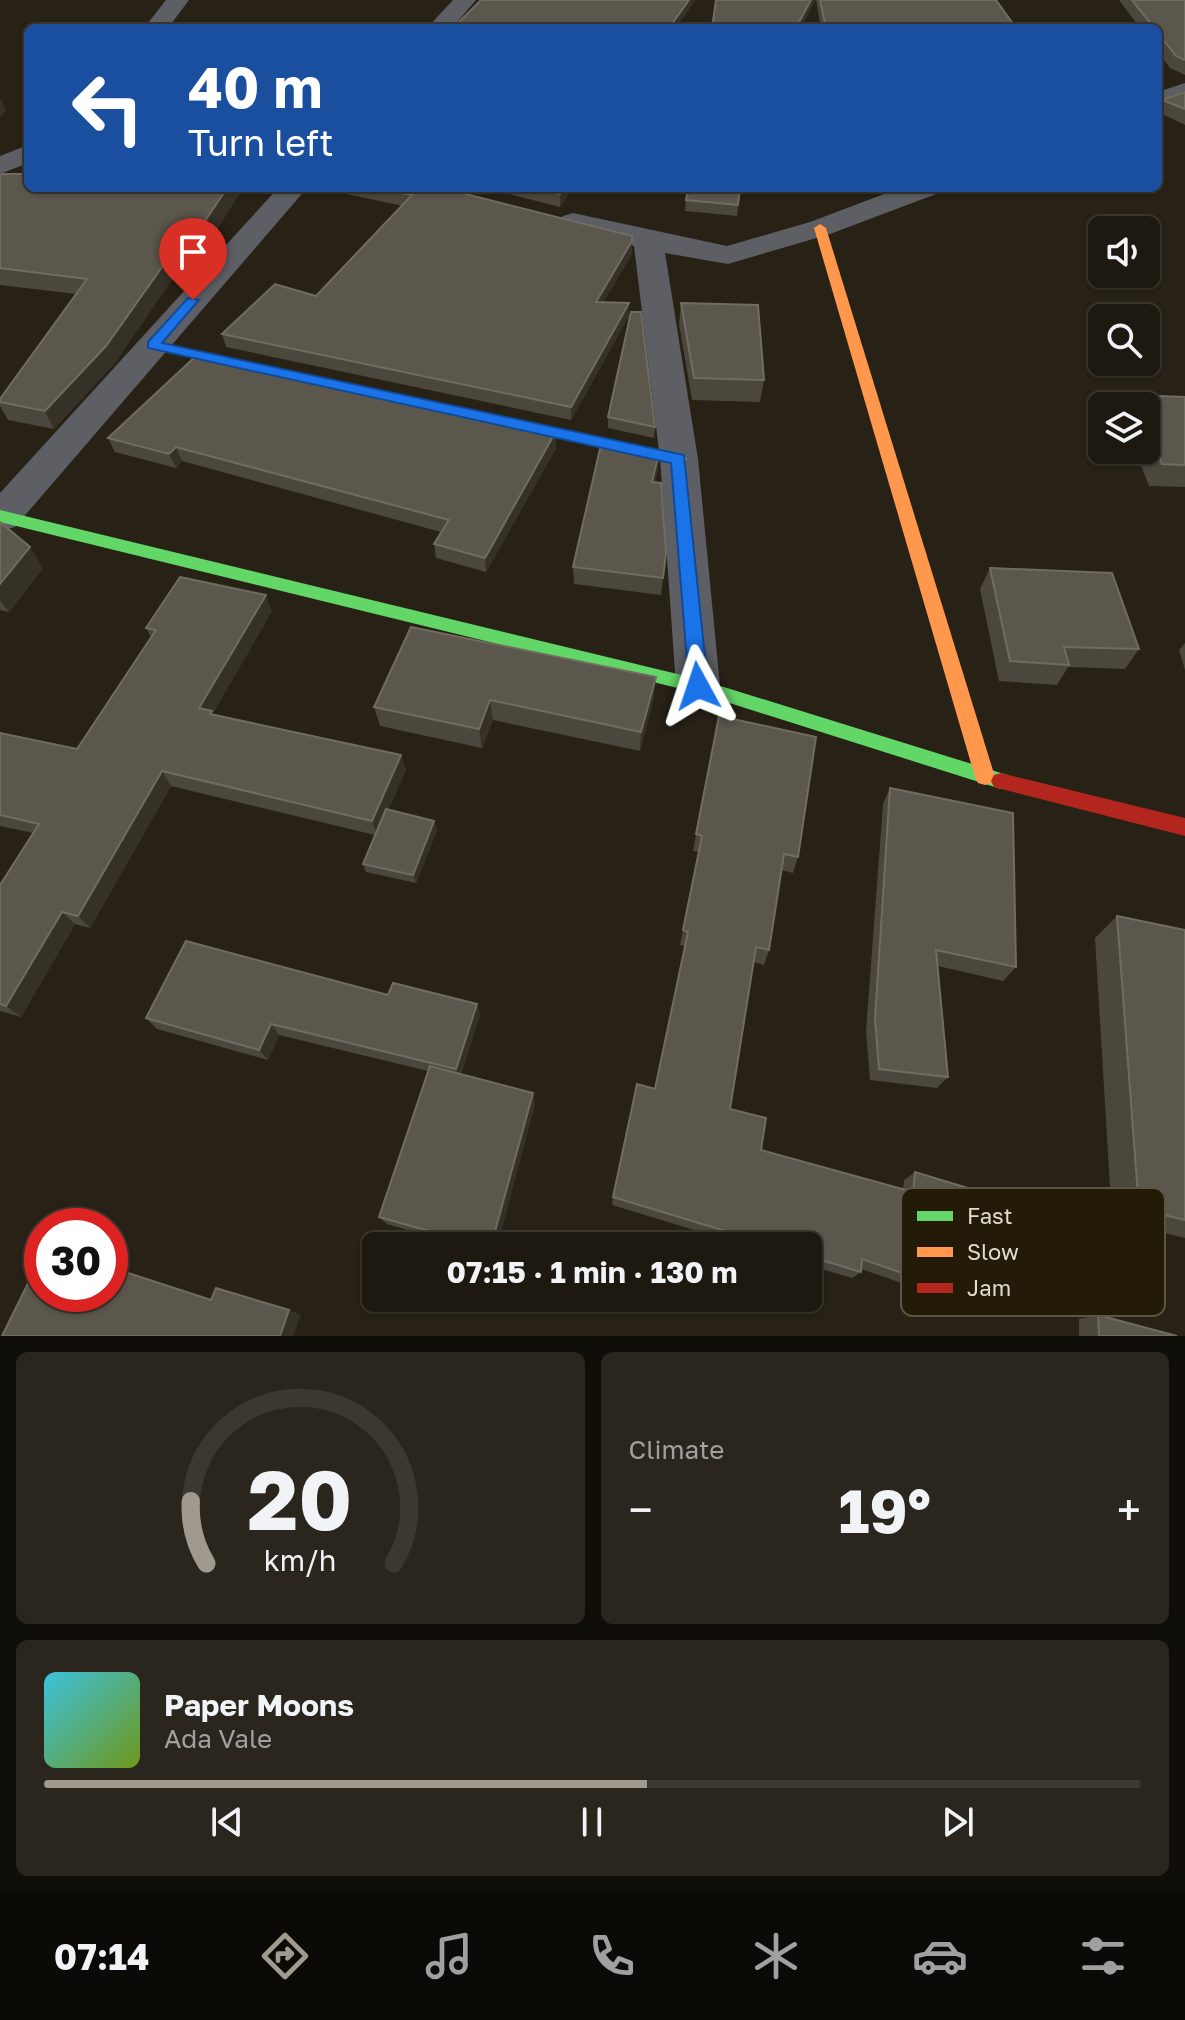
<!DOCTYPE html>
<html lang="en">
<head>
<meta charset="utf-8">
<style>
  :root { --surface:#1d1910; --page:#2a261e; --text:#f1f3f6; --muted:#a0a09f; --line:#3b3830; --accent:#a09a8e }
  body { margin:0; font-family:"Golos Text",sans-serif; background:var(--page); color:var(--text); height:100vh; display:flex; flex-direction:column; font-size:30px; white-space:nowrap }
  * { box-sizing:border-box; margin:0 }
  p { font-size:26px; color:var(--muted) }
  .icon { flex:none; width:44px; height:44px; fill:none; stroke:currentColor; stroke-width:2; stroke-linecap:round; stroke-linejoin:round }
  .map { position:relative; height:1336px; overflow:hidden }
  .side { display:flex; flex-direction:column; gap:16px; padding:16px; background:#100e09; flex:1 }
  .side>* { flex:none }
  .top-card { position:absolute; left:24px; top:24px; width:1138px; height:168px; border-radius:12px; box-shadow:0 2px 6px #0004,0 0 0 2px var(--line); background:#1a4fa0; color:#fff; overflow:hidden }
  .buttons { position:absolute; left:1088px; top:216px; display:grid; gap:16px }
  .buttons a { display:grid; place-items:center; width:72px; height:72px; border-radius:12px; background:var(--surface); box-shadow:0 2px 6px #0004,0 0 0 2px var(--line); font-size:40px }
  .speed { position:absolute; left:24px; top:1208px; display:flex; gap:16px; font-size:40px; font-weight:700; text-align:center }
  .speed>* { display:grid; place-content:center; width:104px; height:104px; border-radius:50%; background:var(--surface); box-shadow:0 2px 6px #0004,0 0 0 2px var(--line); line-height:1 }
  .speed .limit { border:12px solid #d22; background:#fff; color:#111 }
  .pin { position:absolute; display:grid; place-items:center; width:68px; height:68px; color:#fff; margin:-82px -34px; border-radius:50% 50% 50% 0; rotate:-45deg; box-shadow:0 0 8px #0007 }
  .pin .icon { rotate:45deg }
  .me { position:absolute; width:88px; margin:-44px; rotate:355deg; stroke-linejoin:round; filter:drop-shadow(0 0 6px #0008) }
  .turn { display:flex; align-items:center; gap:28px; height:168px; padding:0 32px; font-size:36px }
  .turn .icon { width:104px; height:104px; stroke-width:2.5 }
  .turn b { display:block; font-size:56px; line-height:68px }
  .big { font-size:60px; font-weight:700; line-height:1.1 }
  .side .tile { flex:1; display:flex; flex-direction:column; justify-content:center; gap:12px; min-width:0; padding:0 28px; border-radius:12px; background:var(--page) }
  .side .dial { align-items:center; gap:0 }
  .dial svg { height:208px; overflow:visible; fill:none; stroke:var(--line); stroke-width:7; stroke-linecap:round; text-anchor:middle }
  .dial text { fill:var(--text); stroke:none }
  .song { display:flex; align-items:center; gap:24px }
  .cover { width:96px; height:96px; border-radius:12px; background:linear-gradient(135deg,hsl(190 70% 55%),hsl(80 70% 35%)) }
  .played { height:8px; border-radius:4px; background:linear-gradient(90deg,var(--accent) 55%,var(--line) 55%) }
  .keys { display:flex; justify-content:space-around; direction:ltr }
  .heat { display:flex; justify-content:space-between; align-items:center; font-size:44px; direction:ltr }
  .side .tiles { flex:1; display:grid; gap:16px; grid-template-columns:1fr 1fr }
  .tile:last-child { grid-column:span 2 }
  .trip { position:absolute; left:362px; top:1232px; width:460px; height:80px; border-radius:12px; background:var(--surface); box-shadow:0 2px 6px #0004,0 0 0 2px var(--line); font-weight:700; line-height:80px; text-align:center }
  .tabs { display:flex; height:128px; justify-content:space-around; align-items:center; background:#0c0a06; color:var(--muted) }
  .tabs .icon { width:56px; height:56px }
  .tabs .on { color:var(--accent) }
  .tabs b { font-size:36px; color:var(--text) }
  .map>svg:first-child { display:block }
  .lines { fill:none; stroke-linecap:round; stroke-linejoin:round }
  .street { fill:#5d5f65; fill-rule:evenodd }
  .fast { fill:#63d668; fill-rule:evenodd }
  .slow { fill:#ff974d; fill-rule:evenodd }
  .jam { fill:#b3261e; fill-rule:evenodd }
  .wall { fill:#4b473d }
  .shaded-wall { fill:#363127 }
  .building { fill:#5b574d; stroke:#706c61; stroke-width:2 }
  .route { fill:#1a73e8; stroke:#114b97; stroke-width:2 }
  .key { fill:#231b07; stroke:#5c5543; stroke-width:2 }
  .key-label { font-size:22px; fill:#e1dbcf }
</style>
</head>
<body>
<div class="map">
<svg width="1185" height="1336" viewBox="0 0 1185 1336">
  <rect width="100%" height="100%" fill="#272116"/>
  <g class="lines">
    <g class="street">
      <path d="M166 0H189L168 28H144Z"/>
      <path d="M453 0H476L452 28H427Z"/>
      <path d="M1185 83V100L1158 109V92Z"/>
      <path d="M28 145V163L0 174V156Z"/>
      <path d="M278 188H307L15 527 0 531V493Z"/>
      <path d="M900 188H940L936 194 830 234 728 264 665 253 698 459 720 686 714 699 698 704 682 699 676 686 660 459 634 246 563 228 558 222 563 216 573 213 727 246 810 222Z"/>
    </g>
    <g class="fast">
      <path d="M153 341 256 364 263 368 256 372 148 348V342Z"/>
      <path d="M319 377 679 454 687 459 679 464 314 384 312 381Z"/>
      <path d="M0 510 698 679 1001 773 1008 775 1011 781 1008 787 1001 789 698 693 0 522Z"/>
    </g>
    <path class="slow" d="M820 224 826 228 995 777 992 783 985 785 978 783 975 777 814 228Z"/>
    <path class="jam" d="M1001 773 1185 818V836L994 787 991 781 994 775Z"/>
  </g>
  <g class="wall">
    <path d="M816 0H996L1016 28H821Z"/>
    <path d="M1119 0H1185V75L1170 68 1158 52V28H1140Z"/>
    <path d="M1185 92V125L1158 112 1162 100Z"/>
    <path d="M0 176 28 188H243L201 254 190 253 114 364 54 429 8 420 0 406V399L76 294 0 285Z"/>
    <path d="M344 188H442L632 241V254L603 302 629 303V316L571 420 226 347 222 334 316 296 403 206 346 194Z"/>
    <path d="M485 188H573L560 207Z"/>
    <path d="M740 188 737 216 685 211 686 200Z"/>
    <path d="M681 303 764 380 760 402 692 400 679 324Z"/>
    <path d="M1133 395 1185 397V487L1149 486 1135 450H1146V406H1127Z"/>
    <path d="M608 417 655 427 654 438 608 428Z"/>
    <path d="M555 433 556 448 486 572 436 558 434 544 441 532 182 461 176 468 115 452 108 438Z"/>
    <path d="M658 470 655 482 666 553 661 595 574 584 573 567Z"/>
    <path d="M0 522 43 568 9 612 0 610Z"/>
    <path d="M990 568 1139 649 1125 669 1068 667 1057 685 999 681 980 589Z"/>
    <path d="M272 611 213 713 214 715 401 755 406 770 388 810 437 830 416 883 366 872 363 864 375 835 171 786 90 928 75 924 21 1017 0 1011V885L33 833 0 826V733L77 749 151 637 146 628Z"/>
    <path d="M411 627 654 697 640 751 493 720 482 748 380 726 374 707Z"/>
    <path d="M1185 643V670L1179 650Z"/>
    <path d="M890 788 1016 967 1003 981 938 966 948 1077 937 1088 870 1080 866 1031 883 804Z"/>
    <path d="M696 834 798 857 793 873 781 870 769 950 764 965 754 962 730 1109 761 1150 903 1189 904 1180 915 1172 994 1305 980 1310 861 1269V1272L852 1278 808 1265V1246H747L612 1205 613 1197 655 1089 685 946 680 945 699 852 693 851Z"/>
    <path d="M1117 916 1185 930V1238L1112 1220 1095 938Z"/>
    <path d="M388 995 477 1004 480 1015 461 1074 533 1093 535 1104 497 1246H462L387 1224 379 1217 428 1071 279 1035 268 1060 157 1029 146 1018Z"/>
    <path d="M1098 1315 1177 1336H1079V1319Z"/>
  </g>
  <g class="shaded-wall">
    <path d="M689 0H696L676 28H669Z"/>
    <path d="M811 0H816L801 28H796Z"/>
    <path d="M1 98 6 110 0 118V99Z"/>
    <path d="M227 188H243L201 254 195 236Z"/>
    <path d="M564 188H573L560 207V194Z"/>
    <path d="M184 236 190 253 114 364 54 429 45 411Z"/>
    <path d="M632 241V254L596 315V302Z"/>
    <path d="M629 303V316L571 420V407Z"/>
    <path d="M555 433 556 448 486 572 485 558Z"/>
    <path d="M176 447 182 461 176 468 169 454Z"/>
    <path d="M659 453 658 470 651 499 652 482Z"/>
    <path d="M30 547 43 568 9 612 0 600V584Z"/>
    <path d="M266 595 272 611 213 713 220 726 199 708Z"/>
    <path d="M656 677 654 697 640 751 641 732Z"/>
    <path d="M490 700 493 720 482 748 479 729Z"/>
    <path d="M401 755 406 770 377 835 372 821Z"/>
    <path d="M162 771 171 786 90 928 78 916Z"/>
    <path d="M434 821 437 830 416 883 413 875Z"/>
    <path d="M62 912 75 924 21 1017 6 1006Z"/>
    <path d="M477 1004 480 1015 459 1079 456 1069Z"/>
    <path d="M271 1024 279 1035 268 1060 259 1050Z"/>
    <path d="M533 1093 535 1104 497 1246H491Z"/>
    <path d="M289 1310 301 1315 293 1336H280Z"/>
  </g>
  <g class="building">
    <path d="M481 0H689L669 28H453Z"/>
    <path d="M716 0H811L796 28H712Z"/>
    <path d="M820 0H996L1016 28H826Z"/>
    <path d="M1132 0H1185V60L1176 56 1158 33V28H1154Z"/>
    <path d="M1185 92V109L1162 100Z"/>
    <path d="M2 174H28V188H227L195 236H184L106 346 45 411 0 402V399L87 279 0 268V176Z"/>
    <path d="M376 188H442L632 236V241L596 302 629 303 571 407 222 334 275 284 316 296 412 195Z"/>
    <path d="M536 188H564L560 194Z"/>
    <path d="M688 188H740L738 205 686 200Z"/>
    <path d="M681 303 758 305 764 380 694 378Z"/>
    <path d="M631 312H641L655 427 608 417Z"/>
    <path d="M198 354 555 433 485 558 434 544 449 520 176 447 169 454 108 438Z"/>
    <path d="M1133 395 1185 397V465L1162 464 1146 426V406H1138Z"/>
    <path d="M602 440 659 453 652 482 661 483 666 553 663 578 573 567Z"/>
    <path d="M0 522 30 547 0 584Z"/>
    <path d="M990 568 1112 573 1139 649 1064 647 1069 665 1010 661Z"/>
    <path d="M180 577 266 595 199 708 212 711 210 714 401 755 372 821 162 771 78 916 62 912 6 1006 0 1004V885L39 824 0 815V733L77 749 156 630 146 628Z"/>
    <path d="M411 627 656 677 641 732 490 700 479 729 374 707Z"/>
    <path d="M719 716 816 737 798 857 784 854 769 950 756 947 730 1109 766 1118 761 1150 913 1192 915 1172 1001 1198 994 1305 862 1259 861 1272 808 1256V1246H775L613 1197 637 1084 655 1089 688 932 683 930 702 836 696 834Z"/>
    <path d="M890 788 1013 813 1016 967 936 950 948 1077 879 1069 875 1019Z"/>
    <path d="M386 809 434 821 413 875 363 864Z"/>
    <path d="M1117 916 1185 930V1220L1139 1209Z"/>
    <path d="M186 941 388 995 393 983 477 1004 456 1069 271 1024 259 1050 146 1018Z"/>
    <path d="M430 1066 533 1093 491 1246H483L379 1217Z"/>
    <path d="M42 1255V1294H110V1267L211 1300 216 1288 289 1310 280 1336H2Z"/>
    <path d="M1098 1315 1177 1336H1099Z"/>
  </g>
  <path class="route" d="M188 298 199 300 162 343 684 455 708 686 705 691H692L689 686 671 463 148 348V342Z"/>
  <rect x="901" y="1188" width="264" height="128" rx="12" class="key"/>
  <rect x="917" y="1211" width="36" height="10" fill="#63d668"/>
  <rect x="917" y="1247" width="36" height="10" fill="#ff974d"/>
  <rect x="917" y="1283" width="36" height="10" fill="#b3261e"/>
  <g class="key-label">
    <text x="967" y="1224">Fast</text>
    <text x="967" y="1260">Slow</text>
    <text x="967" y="1296">Jam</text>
  </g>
</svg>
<div class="buttons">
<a><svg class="icon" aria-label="sound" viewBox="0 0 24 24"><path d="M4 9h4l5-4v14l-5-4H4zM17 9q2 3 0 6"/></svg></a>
<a><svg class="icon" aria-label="search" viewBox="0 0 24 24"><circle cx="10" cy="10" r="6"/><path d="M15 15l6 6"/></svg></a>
<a><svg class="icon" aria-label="layers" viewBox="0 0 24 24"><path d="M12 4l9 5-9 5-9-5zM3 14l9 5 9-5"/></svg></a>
</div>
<div class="speed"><div class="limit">30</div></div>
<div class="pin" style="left:193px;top:300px;background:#d93025"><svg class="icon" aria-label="arrive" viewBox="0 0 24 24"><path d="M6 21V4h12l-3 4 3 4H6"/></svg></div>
<svg class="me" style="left:698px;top:686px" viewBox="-20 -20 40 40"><path d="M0-17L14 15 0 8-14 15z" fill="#1a73e8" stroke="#fff" stroke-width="4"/></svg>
<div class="trip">07:15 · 1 min · 130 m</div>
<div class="top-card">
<div class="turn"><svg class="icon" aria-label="left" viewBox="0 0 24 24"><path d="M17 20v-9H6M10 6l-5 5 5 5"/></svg><div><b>40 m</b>Turn left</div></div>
</div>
</div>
<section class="side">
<div class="tiles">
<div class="tile dial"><svg viewBox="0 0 100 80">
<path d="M14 69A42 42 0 1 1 86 69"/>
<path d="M14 69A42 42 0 0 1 8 45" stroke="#a09a8e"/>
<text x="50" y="56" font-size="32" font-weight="700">20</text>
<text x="50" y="72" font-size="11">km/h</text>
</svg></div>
<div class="tile"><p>Climate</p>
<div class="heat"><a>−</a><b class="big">19°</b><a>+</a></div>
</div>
<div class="tile">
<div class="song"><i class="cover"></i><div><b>Paper Moons</b><p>Ada Vale</p></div></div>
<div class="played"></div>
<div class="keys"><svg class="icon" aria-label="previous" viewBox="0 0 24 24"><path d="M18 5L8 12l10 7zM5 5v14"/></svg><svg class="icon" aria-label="pause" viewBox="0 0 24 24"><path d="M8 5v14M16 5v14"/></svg><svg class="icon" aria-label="next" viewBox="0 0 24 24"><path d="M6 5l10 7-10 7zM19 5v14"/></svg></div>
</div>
</div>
</section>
<nav class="tabs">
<b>07:14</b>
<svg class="icon on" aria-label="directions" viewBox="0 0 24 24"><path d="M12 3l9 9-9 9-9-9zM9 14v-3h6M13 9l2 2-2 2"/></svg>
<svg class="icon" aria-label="music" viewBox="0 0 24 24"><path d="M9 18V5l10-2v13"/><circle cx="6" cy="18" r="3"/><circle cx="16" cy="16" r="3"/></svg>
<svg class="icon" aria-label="phone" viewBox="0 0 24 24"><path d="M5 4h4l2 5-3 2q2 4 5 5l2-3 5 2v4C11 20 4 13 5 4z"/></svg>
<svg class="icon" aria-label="climate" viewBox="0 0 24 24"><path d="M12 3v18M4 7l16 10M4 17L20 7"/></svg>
<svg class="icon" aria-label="car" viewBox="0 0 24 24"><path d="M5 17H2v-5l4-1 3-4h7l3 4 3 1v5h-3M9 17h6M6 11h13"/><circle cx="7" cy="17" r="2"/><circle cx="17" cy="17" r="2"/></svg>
<svg class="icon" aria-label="filters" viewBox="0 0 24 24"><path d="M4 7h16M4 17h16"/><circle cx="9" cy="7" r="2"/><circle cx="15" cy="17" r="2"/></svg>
</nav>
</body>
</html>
